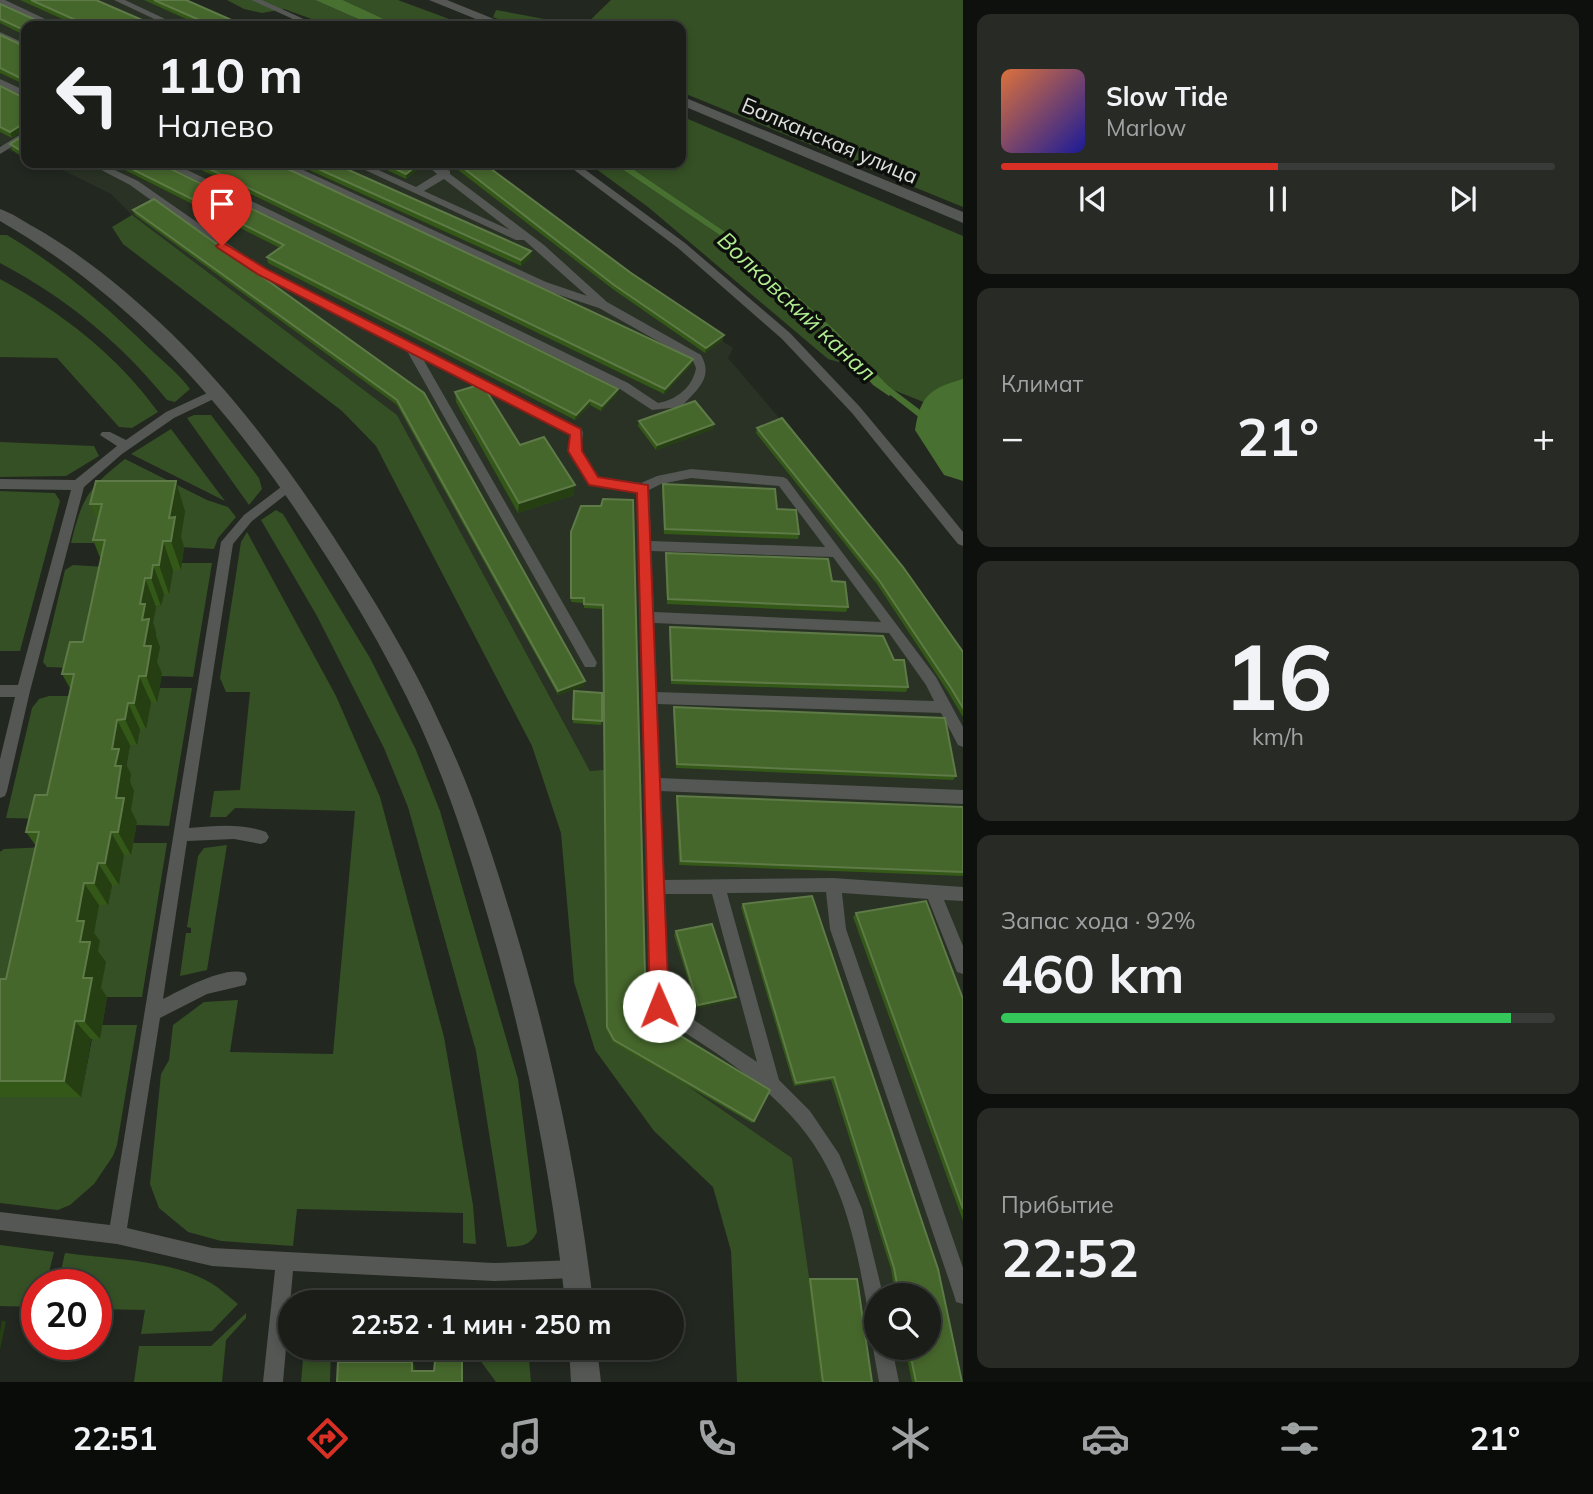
<!DOCTYPE html>
<html lang="ru">
<head>
<meta charset="utf-8">
<style>
  :root { --surface:#1a1d18; --page:#272a25; --text:#f1f3f6; --muted:#9fa2a2; --line:#383b37; --accent:#d93025 }
  body { margin:0; font-family:Mulish,sans-serif; background:var(--page); color:var(--text); height:100vh; display:flex; flex-direction:column; font-size:26px; white-space:nowrap }
  * { box-sizing:border-box; margin:0 }
  p { font-size:23px; color:var(--muted) }
  .icon { flex:none; width:38px; height:38px; fill:none; stroke:currentColor; stroke-width:2; stroke-linecap:round; stroke-linejoin:round }
  .map { position:relative; flex:1; overflow:hidden }
  .side { display:flex; flex-direction:column; gap:14px; padding:14px; background:#0e100d; width:630px }
  .side>* { flex:none }
  .hud { position:absolute; left:21px; top:21px; width:665px; height:147px; border-radius:14px; box-shadow:0 4px 10px #0003,0 0 0 2px var(--line); background:#1a1d18; color:var(--text); overflow:hidden }
  .fabs { position:absolute; left:864px; top:1283px; display:grid; gap:14px }
  .fabs a { display:grid; place-items:center; width:77px; height:77px; border-radius:50%; background:var(--surface); box-shadow:0 4px 10px #0003,0 0 0 2px var(--line); font-size:35px }
  .speed { position:absolute; left:21px; top:1269px; display:flex; gap:14px; font-size:35px; font-weight:700; text-align:center }
  .speed>* { display:grid; place-content:center; width:91px; height:91px; border-radius:50%; background:var(--surface); box-shadow:0 4px 10px #0003,0 0 0 2px var(--line); line-height:1 }
  .speed .limit { border:10px solid #d22; background:#fff; color:#111 }
  .pin { position:absolute; display:grid; place-items:center; width:60px; height:60px; color:#fff; margin:-72px -30px; border-radius:50% 50% 50% 0; rotate:-45deg; box-shadow:0 0 7px #0007 }
  .pin .icon { rotate:45deg }
  .me { position:absolute; width:77px; margin:-38px; rotate:359deg; stroke-linejoin:round; filter:drop-shadow(0 0 5px #0008) }
  .turn { display:flex; align-items:center; gap:24px; height:147px; padding:0 21px; font-size:32px }
  .turn .icon { width:91px; height:91px; stroke-width:2.5 }
  .turn b { display:block; font-size:49px; line-height:60px }
  .big { font-size:52px; font-weight:700; line-height:1.1 }
  .side .widget { flex:1; display:flex; flex-direction:column; justify-content:center; gap:10px; min-width:0; padding:0 24px; border-radius:14px; background:var(--page) }
  .side .dial { align-items:center; gap:0 }
  .dial b { font-size:91px; line-height:1 }
  .song { display:flex; align-items:center; gap:21px }
  .cover { width:84px; height:84px; border-radius:10px; background:linear-gradient(135deg,hsl(20 70% 55%),hsl(240 70% 35%)) }
  .played { height:7px; border-radius:4px; background:linear-gradient(90deg,var(--accent) 50%,var(--line) 50%) }
  .keys { display:flex; justify-content:space-around; direction:ltr }
  .heat { display:flex; justify-content:space-between; align-items:center; font-size:38px; direction:ltr }
  .charge { height:10px; border-radius:5px; background:linear-gradient(90deg,#34c759 92%,var(--line) 0) }
  .trip { position:absolute; left:278px; top:1290px; width:406px; height:70px; border-radius:35px; background:var(--surface); box-shadow:0 4px 10px #0003,0 0 0 2px var(--line); font-weight:700; line-height:70px; text-align:center }
  .tab-bar { display:flex; height:112px; justify-content:space-around; align-items:center; background:#0a0c0a; color:var(--muted) }
  .tab-bar .icon { width:49px; height:49px }
  .tab-bar .on { color:var(--accent) }
  .tab-bar b { font-size:32px; color:var(--text) }
  main { display:flex; flex:1; min-height:0 }
  .map>svg:first-child { display:block }
  .built { fill:#293225; fill-rule:evenodd }
  .green { fill:#355024 }
  .water { fill:#487030 }
  .lines { fill:none; stroke-linecap:round; stroke-linejoin:round }
  .stream { fill:#487030; fill-rule:evenodd }
  .river { fill:#487030; fill-rule:evenodd }
  .lane { fill:#545753; fill-rule:evenodd }
  .street { fill:#545753; fill-rule:evenodd }
  .wall { fill:#345817 }
  .shaded-wall { fill:#253e12 }
  .building { fill:#46672c; stroke:#5e7a47; stroke-width:2 }
  .route { fill:#d93025; stroke:#8d1f18; stroke-width:2 }
  .labels { text-anchor:middle; dominant-baseline:central; stroke-width:7; stroke-linejoin:round; paint-order:stroke }
  .far-street-label { font-size:21px; fill:#dde0db; stroke:#0d0f0c }
  .far-water-label { font-size:23px; font-style:italic; fill:#b2ed91; stroke:#0d0f0c }
</style>
</head>
<body>
<main>
<div class="map">
<svg width="963" height="1382" viewBox="0 0 963 1382">
  <rect width="100%" height="100%" fill="#222720"/>
  <g class="built">
    <path d="M0 0H176L236 26H26L25 159 0 145Z"/>
    <path d="M48 163H480L632 281 733 348 728 358 787 427 963 662V1382H824L792 1158 614 1035V769L590 771 397 415 132 215 111 194ZM877 1295H929V1348H877Z"/>
  </g>
  <g class="green">
    <path d="M227 0H315L374 26H331L284 9 262 13 244 9Z"/>
    <path d="M343 0H398L468 26H399Z"/>
    <path d="M611 0H963V207L681 92V26H584Z"/>
    <path d="M496 10 582 26H516L493 17Z"/>
    <path d="M681 116 963 236V384L926 403 891 389 836 331 727 233 624 163H681Z"/>
    <path d="M588 163H613L721 236 829 335 862 373 850 365 828 359 648 207Z"/>
    <path d="M132 215 397 415 590 771 614 769V1035L792 1158 824 1382H737L731 1251 713 1187 654 1131 595 1050 574 982 561 833 532 746 376 446 342 411 123 244 112 227Z"/>
    <path d="M0 235H7C61 267 106 306 151 350 164 362 180 375 190 389L175 402 167 400C120 342 66 298 0 263Z"/>
    <path d="M0 279C60 311 118 356 158 412L132 428 119 427 57 358 0 357Z"/>
    <path d="M194 415H211L259 478 262 489 249 505 187 418Z"/>
    <path d="M171 429 225 501 131 454Z"/>
    <path d="M0 442 94 446 99 456 66 476 0 477Z"/>
    <path d="M125 459 207 500 228 507 236 517 218 538 214 549 179 547 185 511 111 543H71C82 498 88 488 125 459Z"/>
    <path d="M0 491 55 493 60 501 20 651H0Z"/>
    <path d="M276 510 283 514 370 658 416 750 440 811 518 1079 537 1232C530 1246 522 1246 507 1247L476 1051 408 807 384 748 317 616 261 520Z"/>
    <path d="M247 532 336 696 380 797 444 1037 473 1205 476 1244 463 1243V1213L297 1209 293 1246 221 1241 188 1232 159 1208 150 1184 161 1074 169 1060 173 1025 204 1002 238 1000 230 1052 333 1054 355 811 235 808 226 817H210L214 791 240 790 250 692H226L220 678 241 542Z"/>
    <path d="M182 563H212L193 677 161 676 155 673 151 632 156 607 161 606 164 594H169L173 570H180Z"/>
    <path d="M73 565 106 567 96 669 47 667 43 662 65 570Z"/>
    <path d="M160 688H192L169 826 136 825 129 822 125 774 130 745H137L140 729H146L151 702H157Z"/>
    <path d="M49 696H77L51 819 6 818 32 708 39 699Z"/>
    <path d="M133 843H167L142 997H99L92 941 99 905H108L112 885 124 855 131 854Z"/>
    <path d="M227 845 207 970 180 976 186 933H191V928L187 927 198 856 204 848Z"/>
    <path d="M45 847 56 855 0 998V852L4 849Z"/>
    <path d="M102 1025H137L117 1145 113 1156 94 1184 70 1205 58 1210 0 1203V1097H81L92 1039 100 1038Z"/>
    <path d="M0 1245 54 1252 46 1284H37V1307L0 1306Z"/>
    <path d="M65 1253C109 1259 173 1260 211 1283 221 1289 229 1297 238 1304L212 1331 141 1334 145 1310 96 1309V1284H58Z"/>
    <path d="M343 1292 487 1295 489 1302H328Z"/>
    <path d="M246 1313V1318L226 1340 222 1382H134L139 1346H211Z"/>
    <path d="M304 1348H331L330 1382H301Z"/>
    <path d="M471 1348H528L531 1382H496Z"/>
  </g>
  <g class="water">
    <path d="M315 0H343L399 26H374Z"/>
    <path d="M613 163H624L727 233 836 331 894 392 889 396 873 385 829 335 721 236Z"/>
    <path d="M963 384V415L926 403Z"/>
  </g>
  <g class="lines">
    <path class="stream" d="M883 382 944 428 945 430 944 432H938L880 387 879 385Z"/>
    <path class="river" d="M963 379V481L944 475 915 430C920 396 930 388 963 379Z"/>
    <g class="lane">
      <path d="M0 0H5L60 26H49L0 4Z"/>
      <path d="M114 0H125L180 26H169Z"/>
      <path d="M251 0H262L319 26H308Z"/>
      <path d="M0 32 26 44V50L0 38Z"/>
      <path d="M0 79 26 91V98L0 86Z"/>
      <path d="M26 131V138L0 154V147Z"/>
      <path d="M88 163H100L138 181 267 271 581 429 583 432 581 451 598 477 641 483 657 476 691 469 783 477 787 479 936 677 963 727V747L958 745 941 713 657 704 659 778 963 790V804L660 791 663 880 833 878 963 887V901L944 900 963 946V974L957 972 928 899 842 893 846 929 963 1268V1304L956 1302 954 1295 830 929 826 892 727 893 779 1080 810 1111 839 1154 862 1209 883 1295H877V1320L870 1318 868 1311C859 1262 850 1211 827 1167 791 1096 718 1054 653 1012L651 1006 637 492 590 484 569 451 571 434 423 359 595 659 597 663 595 667H585L407 351 259 275 233 259 130 185ZM691 478 779 486 825 547 651 541 649 490 661 484ZM651 551 833 557 881 622 654 612ZM654 623 889 633 926 685 934 701 656 692ZM663 894H712L757 1062 667 1002Z"/>
      <path d="M161 163H173L628 383 658 403C676 400 693 387 696 368L693 361 599 308 538 288 275 163H288L546 282 587 296 524 240H516L350 163H363L416 187 437 174 424 163H435L450 171V174L544 245 607 302 701 355C714 378 697 390 681 407L652 410 620 389ZM444 179 510 230 424 191Z"/>
      <path d="M565 163H576L685 243 790 333 860 407 925 485 963 532V546L958 544 852 413 782 339 678 248Z"/>
      <path d="M218 388 224 392 222 395 174 418 122 454 84 487 30 691 7 791 5 796 0 798V759L15 697H0V685H18L71 490 0 489V479L75 480 117 446 100 435 102 432H110L126 440 166 412Z"/>
      <path d="M289 481 295 486 293 489 252 521 233 544 189 828C215 826 241 823 266 832L269 837 266 842 261 844 234 839 187 841 163 999C181 990 225 965 245 973L247 979 245 985 207 994 160 1018 127 1228 212 1248 494 1263 576 1260 583 1262 585 1269 583 1276 576 1278 494 1281 293 1271 283 1382H263L275 1270 212 1266 117 1244 0 1230V1212L110 1225 221 542 244 515Z"/>
      <path d="M877 1341V1348H892L899 1382H879L873 1348Z"/>
    </g>
    <g class="street">
      <path d="M429 0H447L511 26H493Z"/>
      <path d="M681 96 963 212V223L681 105Z"/>
      <path d="M0 209C12 213 23 221 34 227 85 256 130 294 172 334 234 395 286 464 333 536 373 598 412 661 442 728 472 790 493 856 513 922 551 1047 578 1173 593 1302H565C551 1171 525 1043 488 917 469 852 448 787 420 725 385 649 340 575 293 506 213 390 123 292 0 221Z"/>
      <path d="M569 1348H597L601 1382H571Z"/>
    </g>
  </g>
  <g class="wall">
    <path d="M20 0H96L156 26H78Z"/>
    <path d="M144 0H186L245 26H202Z"/>
    <path d="M0 4 26 26V36L0 23Z"/>
    <path d="M0 35 26 47V85L0 73Z"/>
    <path d="M0 86 26 99V128L12 138 0 132Z"/>
    <path d="M26 138 22 156 12 150 10 144Z"/>
    <path d="M111 163H159L617 394 601 411 590 405 575 420 268 263 267 257 280 248Z"/>
    <path d="M187 163H275L693 359 692 364 664 394Z"/>
    <path d="M294 163H333L531 251V257L521 266Z"/>
    <path d="M372 163H417L419 164V169L406 179Z"/>
    <path d="M449 163H483L723 340 705 353 614 290Z"/>
    <path d="M133 210 424 393 584 686 558 695 397 405 135 215Z"/>
    <path d="M455 392 520 445 574 495 518 513 456 402Z"/>
    <path d="M639 421 714 424 713 429 656 450 638 426Z"/>
    <path d="M757 428 963 652V717L948 692 877 584 756 433Z"/>
    <path d="M176 481 185 511 181 536 184 547 181 570H173L169 594H164L161 606 156 607 153 622 156 632V636L160 647 157 662 162 673 157 702H151L146 729H140L137 745H130L126 764 131 774 130 782 134 791 131 810 137 822 131 855H124L119 885H112L108 905H99L94 933 100 941 98 951 106 962 101 988 107 997 100 1039H91L81 1097H0V979H6L36 846 26 832 47 795 71 690 62 674 83 642 101 560 93 540 98 521 90 504Z"/>
    <path d="M663 484 777 509 799 534 798 539 664 534 662 489Z"/>
    <path d="M601 506 646 1015 754 1121 752 1123 613 1043 606 1030 603 609 584 608V603L571 602 570 537 571 532Z"/>
    <path d="M666 553 832 581 848 607 846 612 667 604 665 558Z"/>
    <path d="M670 627 894 660 908 687 906 692 671 684 669 631Z"/>
    <path d="M573 695 602 721 601 725 573 723Z"/>
    <path d="M674 707 956 776 953 780 676 768 673 712Z"/>
    <path d="M677 796 963 807V876L679 865 676 800Z"/>
    <path d="M812 896 962 1382H912L905 1348H929V1295H895L891 1269 831 1080 794 1086 741 907 743 904Z"/>
    <path d="M856 913 963 999V1221L853 917Z"/>
    <path d="M676 931 736 997 735 1000 697 1008 674 935Z"/>
    <path d="M810 1279 872 1382H820L808 1280Z"/>
  </g>
  <g class="shaded-wall">
    <path d="M26 122V128L12 138 10 132Z"/>
    <path d="M26 147V153L22 156 20 150Z"/>
    <path d="M419 164V169L406 179V174Z"/>
    <path d="M531 251V257L521 266V260Z"/>
    <path d="M724 335 723 340 705 353 706 348Z"/>
    <path d="M693 359 692 364 664 394 665 389Z"/>
    <path d="M618 389 617 394 601 411 602 406Z"/>
    <path d="M590 400V405L575 420 576 415Z"/>
    <path d="M714 424 713 429 656 450 657 445Z"/>
    <path d="M176 481 185 511 181 536 184 547 181 570 171 541 169 518Z"/>
    <path d="M575 485 574 495 518 513 519 503Z"/>
    <path d="M163 541 173 570 169 594 159 565Z"/>
    <path d="M153 565 164 594 161 606 151 578Z"/>
    <path d="M145 578 156 607 153 622 156 632V636L160 647 157 662 162 673 157 702 146 676 142 620 140 604Z"/>
    <path d="M139 676 151 702 146 729 134 703Z"/>
    <path d="M585 681 584 686 558 695V691Z"/>
    <path d="M128 703 140 729 137 745 125 719Z"/>
    <path d="M117 720 130 745 126 764 131 774 130 782 134 791 131 810 137 822 131 855 118 832 115 766 112 749Z"/>
    <path d="M111 832 124 855 119 885 105 863Z"/>
    <path d="M98 863 112 885 108 905 94 883Z"/>
    <path d="M84 883 99 905 94 933 100 941 98 951 106 962 101 988 107 997 100 1039 84 1021 83 978 80 942 77 921Z"/>
    <path d="M736 997 735 1000 697 1008 698 1005Z"/>
    <path d="M75 1021 91 1039 81 1097 64 1081Z"/>
    <path d="M2 1320 6 1322 0 1350V1331Z"/>
    <path d="M412 1362 415 1366V1375L412 1371Z"/>
  </g>
  <g class="building">
    <path d="M31 0H96L156 26H89Z"/>
    <path d="M154 0H186L245 26H213Z"/>
    <path d="M0 4 49 26H26V31L0 19Z"/>
    <path d="M0 35 26 47V81L0 68Z"/>
    <path d="M0 86 26 99V114L22 117 26 119V122L10 132 0 127Z"/>
    <path d="M23 136 26 138V147L20 150 10 144Z"/>
    <path d="M120 163H159L618 389 602 406 590 400 576 415 267 257 284 245Z"/>
    <path d="M197 163H275L693 359 665 389Z"/>
    <path d="M305 163H333L531 251 521 260Z"/>
    <path d="M383 163H417L419 164 406 174Z"/>
    <path d="M457 163H483L631 273 724 335 706 348 614 285Z"/>
    <path d="M154 199 424 393 585 681 558 691 397 400 133 210Z"/>
    <path d="M482 384 520 445 544 437 575 485 519 503 455 392Z"/>
    <path d="M695 401 714 424 657 445 639 421Z"/>
    <path d="M782 418 903 567 963 652V708L951 688 879 580 757 428Z"/>
    <path d="M96 481H176L169 518 175 517 171 541H163L159 565H153L151 578H145L140 604H145L142 620 149 619 144 646H151L146 676H139L134 703H128L125 719 117 720 112 749H119L115 766H121L116 798H124L118 832H111L105 863H98L94 883H84L77 921H84L80 942H90L83 978H92L84 1021H75L64 1081H0V979H6L39 832H26L35 795H47L74 674H62L70 642H83L105 540H93L102 504H90Z"/>
    <path d="M663 484 775 489 777 509 796 510 799 534 665 529Z"/>
    <path d="M603 499 633 500 646 1015 770 1090 754 1121 614 1040 607 1027 603 605 584 604V598H571V532L581 506H601Z"/>
    <path d="M666 553 828 559 832 581 845 582 848 607 668 599Z"/>
    <path d="M670 627 883 636 894 660H904L908 687 672 680Z"/>
    <path d="M574 691 602 693V721L573 719Z"/>
    <path d="M674 707 945 718 956 776 677 764Z"/>
    <path d="M677 796 963 807V872L681 861Z"/>
    <path d="M812 896 938 1269 962 1382H916L909 1348H929V1295H899L894 1268 834 1077 796 1083 743 904Z"/>
    <path d="M926 901 963 999V1209L856 913Z"/>
    <path d="M712 924 736 997 698 1005 676 931Z"/>
    <path d="M810 1279H857L872 1382H823Z"/>
    <path d="M435 1361H462V1382H337L338 1362H412V1371H434Z"/>
  </g>
  <path class="route" d="M222 242 268 270 581 429 582 451 598 477 648 485 669 1006 666 1013 659 1016 653 1013 650 1006 637 493 589 485 568 451 570 435 259 275 218 248 216 246Z"/>
  <g class="labels">
    <g class="far-street-label">
      <text transform="translate(830 140) rotate(23)">Балканская улица</text>
    </g>
    <g class="far-water-label">
      <text transform="translate(797 306) rotate(43)">Волковский канал</text>
    </g>
  </g>
</svg>
<div class="fabs">
<a><svg class="icon" aria-label="search" viewBox="0 0 24 24"><circle cx="10" cy="10" r="6"/><path d="M15 15l6 6"/></svg></a>
</div>
<div class="speed"><div class="limit">20</div></div>
<div class="pin" style="left:222px;top:246px;background:#d93025"><svg class="icon" aria-label="arrive" viewBox="0 0 24 24"><path d="M6 21V4h12l-3 4 3 4H6"/></svg></div>
<svg class="me" style="left:659px;top:1006px" viewBox="-20 -20 40 40"><circle r="19" fill="#fff"/><path d="M0-13L10 11 0 6-10 11z" fill="#d93025"/></svg>
<div class="trip">22:52 · 1 мин · 250 m</div>
<div class="hud">
<div class="turn"><svg class="icon" aria-label="left" viewBox="0 0 24 24"><path d="M17 20v-9H6M10 6l-5 5 5 5"/></svg><div><b>110 m</b>Налево</div></div>
</div>
</div>
<section class="side">
<div class="widget">
<div class="song"><i class="cover"></i><div><b>Slow Tide</b><p>Marlow</p></div></div>
<div class="played"></div>
<div class="keys"><svg class="icon" aria-label="previous" viewBox="0 0 24 24"><path d="M18 5L8 12l10 7zM5 5v14"/></svg><svg class="icon" aria-label="pause" viewBox="0 0 24 24"><path d="M8 5v14M16 5v14"/></svg><svg class="icon" aria-label="next" viewBox="0 0 24 24"><path d="M6 5l10 7-10 7zM19 5v14"/></svg></div>
</div>
<div class="widget"><p>Климат</p>
<div class="heat"><a>−</a><b class="big">21°</b><a>+</a></div>
</div>
<div class="widget dial"><b>16</b><p>km/h</p></div>
<div class="widget"><p>Запас хода · 92%</p><b class="big">460 km</b><div class="charge"></div></div>
<div class="widget"><p>Прибытие</p><b class="big">22:52</b></div>
</section>
</main>
<nav class="tab-bar">
<b>22:51</b>
<svg class="icon on" aria-label="directions" viewBox="0 0 24 24"><path d="M12 3l9 9-9 9-9-9zM9 14v-3h6M13 9l2 2-2 2"/></svg>
<svg class="icon" aria-label="music" viewBox="0 0 24 24"><path d="M9 18V5l10-2v13"/><circle cx="6" cy="18" r="3"/><circle cx="16" cy="16" r="3"/></svg>
<svg class="icon" aria-label="phone" viewBox="0 0 24 24"><path d="M5 4h4l2 5-3 2q2 4 5 5l2-3 5 2v4C11 20 4 13 5 4z"/></svg>
<svg class="icon" aria-label="climate" viewBox="0 0 24 24"><path d="M12 3v18M4 7l16 10M4 17L20 7"/></svg>
<svg class="icon" aria-label="car" viewBox="0 0 24 24"><path d="M5 17H2v-5l4-1 3-4h7l3 4 3 1v5h-3M9 17h6M6 11h13"/><circle cx="7" cy="17" r="2"/><circle cx="17" cy="17" r="2"/></svg>
<svg class="icon" aria-label="filters" viewBox="0 0 24 24"><path d="M4 7h16M4 17h16"/><circle cx="9" cy="7" r="2"/><circle cx="15" cy="17" r="2"/></svg>
<b>21°</b>
</nav>
</body>
</html>
